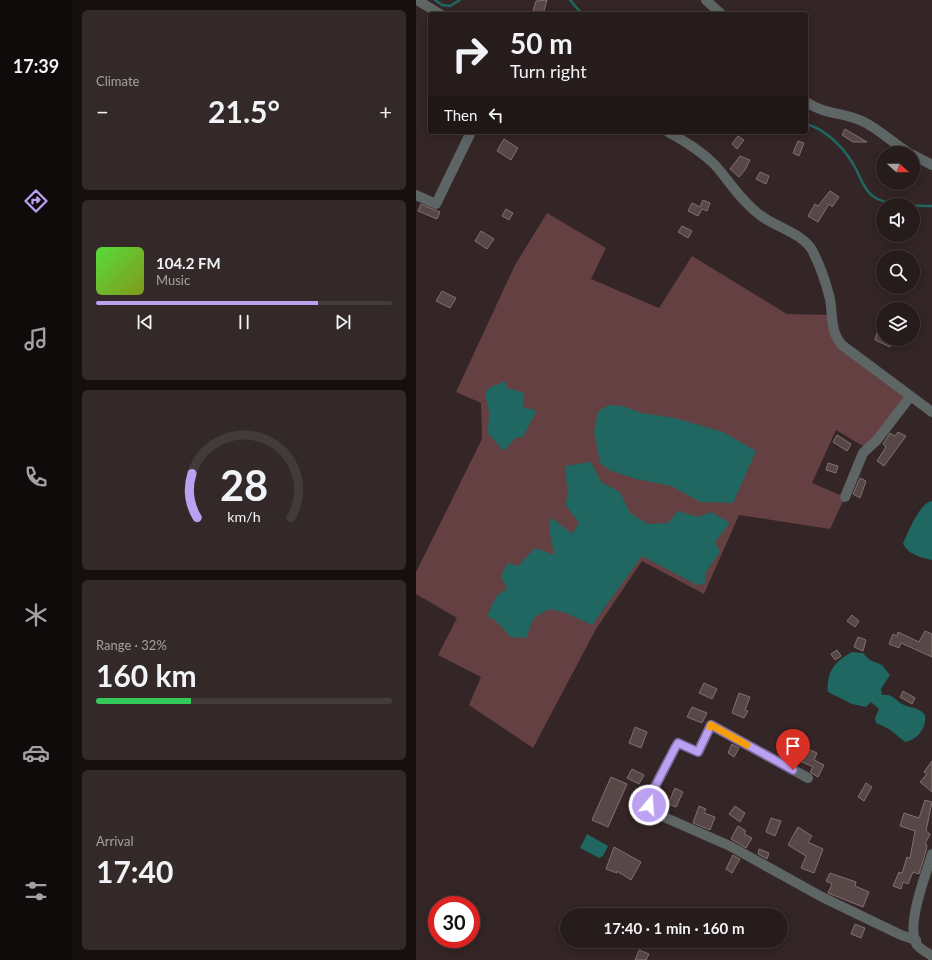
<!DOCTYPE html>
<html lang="en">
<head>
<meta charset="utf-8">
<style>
  :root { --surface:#271c1c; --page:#332929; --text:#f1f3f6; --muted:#a4a1a3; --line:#433a3b; --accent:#bca0f2 }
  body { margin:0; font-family:Lato,sans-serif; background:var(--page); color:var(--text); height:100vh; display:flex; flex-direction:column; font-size:15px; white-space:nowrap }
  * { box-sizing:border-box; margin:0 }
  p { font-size:13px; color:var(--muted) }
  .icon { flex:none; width:22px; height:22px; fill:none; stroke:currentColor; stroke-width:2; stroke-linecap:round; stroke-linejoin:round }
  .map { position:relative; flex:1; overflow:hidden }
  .panel { display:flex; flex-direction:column; gap:10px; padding:10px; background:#150f0f; width:344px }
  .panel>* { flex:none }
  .top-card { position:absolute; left:12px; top:12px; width:380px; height:122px; border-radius:4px; box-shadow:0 2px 10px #0003,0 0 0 1px var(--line); background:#271c1c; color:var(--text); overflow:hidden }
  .needle { width:26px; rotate:111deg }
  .fabs { position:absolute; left:460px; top:146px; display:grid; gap:8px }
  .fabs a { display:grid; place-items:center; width:44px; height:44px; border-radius:50%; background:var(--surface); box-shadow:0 2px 10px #0003,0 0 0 1px var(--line); font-size:20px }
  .speed { position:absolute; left:12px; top:896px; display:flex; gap:8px; font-size:20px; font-weight:700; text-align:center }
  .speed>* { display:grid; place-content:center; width:52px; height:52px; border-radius:50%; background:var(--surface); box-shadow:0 2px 10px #0003,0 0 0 1px var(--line); line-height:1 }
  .speed .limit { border:6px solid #d22; background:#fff; color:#111 }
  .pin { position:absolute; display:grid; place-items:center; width:34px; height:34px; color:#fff; margin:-41px -17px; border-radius:50% 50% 50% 0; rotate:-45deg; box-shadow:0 0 4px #0007 }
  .pin .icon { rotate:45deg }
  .me { position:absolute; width:44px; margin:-22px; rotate:18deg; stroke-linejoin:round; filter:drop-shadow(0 0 3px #0008) }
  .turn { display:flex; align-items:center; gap:14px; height:84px; padding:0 16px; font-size:18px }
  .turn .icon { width:52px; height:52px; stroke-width:2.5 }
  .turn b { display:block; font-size:28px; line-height:34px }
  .then { display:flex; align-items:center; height:38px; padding:0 16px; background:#0003; gap:8px; font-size:15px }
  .big { font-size:30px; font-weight:700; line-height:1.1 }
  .panel .card { flex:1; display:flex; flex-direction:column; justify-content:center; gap:6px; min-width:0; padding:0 14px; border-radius:6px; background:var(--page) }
  .panel .dial { align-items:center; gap:0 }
  .dial svg { height:104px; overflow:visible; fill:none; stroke:var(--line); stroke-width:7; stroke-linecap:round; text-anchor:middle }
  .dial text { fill:var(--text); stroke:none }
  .song { display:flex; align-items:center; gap:12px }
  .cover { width:48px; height:48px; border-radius:6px; background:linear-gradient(135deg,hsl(110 70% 55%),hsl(70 70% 35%)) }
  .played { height:4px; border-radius:2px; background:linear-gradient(90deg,var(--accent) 75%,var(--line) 75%) }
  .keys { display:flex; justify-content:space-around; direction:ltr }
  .heat { display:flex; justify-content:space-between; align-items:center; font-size:22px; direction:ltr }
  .charge { height:6px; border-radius:3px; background:linear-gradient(90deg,#34c759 32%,var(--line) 0) }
  .trip { position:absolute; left:144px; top:908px; width:228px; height:40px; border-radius:20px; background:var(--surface); box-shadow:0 2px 10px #0003,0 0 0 1px var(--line); font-weight:700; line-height:40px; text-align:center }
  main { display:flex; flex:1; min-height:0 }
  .tabs { display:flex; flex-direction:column; width:72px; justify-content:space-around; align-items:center; background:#100b0b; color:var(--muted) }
  .tabs .icon { width:28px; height:28px }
  .tabs .selected { color:var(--accent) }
  .tabs b { font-size:18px; color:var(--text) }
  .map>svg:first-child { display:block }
  .green { fill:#654042 }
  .water { fill:#206661 }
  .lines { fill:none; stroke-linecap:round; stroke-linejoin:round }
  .stream { stroke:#206661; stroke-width:2.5 }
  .building { fill:#574747; stroke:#827070 }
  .minor { stroke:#5e6665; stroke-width:10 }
  .route-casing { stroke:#7a689d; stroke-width:10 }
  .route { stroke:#bca0f2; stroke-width:7 }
  .slow { stroke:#f59e0b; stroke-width:7 }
</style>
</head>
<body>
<main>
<nav class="tabs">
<b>17:39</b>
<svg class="icon selected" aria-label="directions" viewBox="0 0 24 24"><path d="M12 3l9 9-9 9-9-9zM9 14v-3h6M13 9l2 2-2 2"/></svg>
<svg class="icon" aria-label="music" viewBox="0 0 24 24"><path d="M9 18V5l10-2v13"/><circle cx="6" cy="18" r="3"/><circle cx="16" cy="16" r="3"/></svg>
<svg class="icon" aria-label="phone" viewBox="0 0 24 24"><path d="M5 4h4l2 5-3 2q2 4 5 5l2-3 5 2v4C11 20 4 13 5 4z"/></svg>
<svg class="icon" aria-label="climate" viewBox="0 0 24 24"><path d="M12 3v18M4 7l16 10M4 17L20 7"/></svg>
<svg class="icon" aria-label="car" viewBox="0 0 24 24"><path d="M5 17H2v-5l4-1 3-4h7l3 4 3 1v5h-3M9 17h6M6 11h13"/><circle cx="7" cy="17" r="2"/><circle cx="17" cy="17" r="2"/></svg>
<svg class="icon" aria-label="filters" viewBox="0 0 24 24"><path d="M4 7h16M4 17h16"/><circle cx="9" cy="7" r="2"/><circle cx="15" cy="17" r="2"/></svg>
</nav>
<section class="panel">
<div class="card"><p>Climate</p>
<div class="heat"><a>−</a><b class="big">21.5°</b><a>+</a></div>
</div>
<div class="card">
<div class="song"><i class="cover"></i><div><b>104.2 FM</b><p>Music</p></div></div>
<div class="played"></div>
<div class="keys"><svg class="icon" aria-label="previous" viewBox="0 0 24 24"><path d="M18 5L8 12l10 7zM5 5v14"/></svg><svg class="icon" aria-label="pause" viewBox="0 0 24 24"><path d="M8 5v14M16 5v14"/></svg><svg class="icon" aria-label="next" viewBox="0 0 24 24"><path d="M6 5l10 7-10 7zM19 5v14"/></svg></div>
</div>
<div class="card dial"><svg viewBox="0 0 100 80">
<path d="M14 69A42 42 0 1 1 86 69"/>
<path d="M14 69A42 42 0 0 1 10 35" stroke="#bca0f2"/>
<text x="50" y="56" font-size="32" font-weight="700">28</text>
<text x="50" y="72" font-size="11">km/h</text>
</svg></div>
<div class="card"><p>Range · 32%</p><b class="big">160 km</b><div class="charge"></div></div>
<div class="card"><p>Arrival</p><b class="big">17:40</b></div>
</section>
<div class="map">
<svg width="516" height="960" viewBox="0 0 516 960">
  <rect width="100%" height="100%" fill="#342526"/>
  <path class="green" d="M131 213 190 248 175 279 243 308 276 256 371 314 415 315 418 333 494 397 452 449 420 430 396 483 429 497 414 529 323 515 288 594 226 561 180 629 117 748 53 705 65 677 22 655 41 618 0 594V572L66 439 65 403 40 392 99 265Z"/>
  <g class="water">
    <path d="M89 381 91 388 108 393 107 407 121 411 106 438 100 437 88 451 72 433 73 412 69 393 73 388Z"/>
    <path d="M192 405 207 406 225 413 259 418 307 432 340 451 317 503 284 502 255 486 220 479 193 470 184 463 178 431 182 412Z"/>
    <path d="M175 462 185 482 204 492 214 513 232 524 252 523 262 511 282 517 295 512 314 523 299 542 304 552 289 573 290 583 281 585 226 556 176 625 150 613 133 609 118 618 110 638 95 637 79 620 71 616 80 597 91 588 85 577 91 563 102 566 119 548 138 555 133 528 135 517 156 534 163 523 149 504 152 496 149 466Z"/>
    <path d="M516 501V560C504 557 493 555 487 544 491 534 504 502 516 501Z"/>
    <path d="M436 652 447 653 454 660 466 665 474 675 465 689 466 695C477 694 478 699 486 704 495 709 502 706 509 715 511 727 502 740 489 742L473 729 460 723 459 718 463 709 455 702 450 707 436 704 412 692C410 672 419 661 436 652Z"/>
    <path d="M171 834 192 846 187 856 183 858 164 848Z"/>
  </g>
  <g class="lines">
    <g class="stream">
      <path d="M19 0 26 5 34 6 44 0"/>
      <path d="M154 0 166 14"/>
      <path d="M390 124C412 130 431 151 441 171 445 180 450 192 458 197 474 207 498 205 516 206"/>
    </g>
  </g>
  <g class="building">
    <path d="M131 0 127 14H116L120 1Z"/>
    <path d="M429 129 451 142H437L426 135Z"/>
    <path d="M322 136 328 140 321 149 316 144Z"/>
    <path d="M88 139 102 148 95 160 81 151Z"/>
    <path d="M382 141 388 143 383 156 377 153Z"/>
    <path d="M324 156 334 160 329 170 323 177 314 169Z"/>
    <path d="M344 172 353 176 350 184 340 179Z"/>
    <path d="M414 191 423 197 416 207 413 204 402 222 392 216 399 204 402 206Z"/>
    <path d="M287 200 294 203 291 211 286 209 282 216 272 211 276 203 284 207Z"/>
    <path d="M5 204 24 212 21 219 2 211Z"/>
    <path d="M90 209 97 213 93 220 86 216Z"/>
    <path d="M266 226 276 231 272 238 262 232Z"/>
    <path d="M65 231 78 239 71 249 59 241Z"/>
    <path d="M26 291 40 298 34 308 20 301Z"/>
    <path d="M465 319 467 320V339H480L474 347 459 340Z"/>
    <path d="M482 432 490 436 468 466 461 461 470 447 467 444 474 433 479 436Z"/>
    <path d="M421 435 435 444 431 451 417 442Z"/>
    <path d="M412 463 422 466 420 473 410 470Z"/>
    <path d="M444 478 450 481 444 498 437 494Z"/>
    <path d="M436 615 443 621 439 627 431 621Z"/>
    <path d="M509 631 516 634V657L485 643 483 648 473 644 477 634 481 636 482 632 503 642Z"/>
    <path d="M442 637 450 640 447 651 438 647Z"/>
    <path d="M421 650 425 656 419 660 415 654Z"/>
    <path d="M288 683 301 689 296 699 283 693Z"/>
    <path d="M487 691 499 698 496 704 484 697Z"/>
    <path d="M323 693 334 697 329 710 332 711 328 718 316 713Z"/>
    <path d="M276 707 291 713 286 723 271 717Z"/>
    <path d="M219 727 231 732 225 748 213 743Z"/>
    <path d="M372 737 379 741 378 743 401 753 398 760 408 765 402 777 394 772 397 767 363 751Z"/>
    <path d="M316 744 323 748 318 757 312 753Z"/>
    <path d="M516 761V792L504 782 511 774 508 772Z"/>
    <path d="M216 769 228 775 223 784 211 778Z"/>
    <path d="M195 777 211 784 192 827 176 820Z"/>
    <path d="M450 783 456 787 448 801 442 797Z"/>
    <path d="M259 788 267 792 260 807 252 804Z"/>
    <path d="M509 800 516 802 510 831 514 834 509 844 511 845 510 851 503 874 497 872 492 884 487 882 485 889 477 886 483 872 486 873 491 857 494 858 499 831 484 826 488 813 503 818Z"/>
    <path d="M283 806 290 809 288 813 299 817 294 830 277 823Z"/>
    <path d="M319 806 329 813 324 822 313 814Z"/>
    <path d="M355 818 365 821 359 836 350 832Z"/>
    <path d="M322 826 330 831 328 834 336 838 330 848 315 839Z"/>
    <path d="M382 827 396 836 392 842 407 849 398 873 385 868 390 856 372 845Z"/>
    <path d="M198 847 225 862 215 880 201 871V873L190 869Z"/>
    <path d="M343 849 353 853 351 859 342 854Z"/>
    <path d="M317 855 324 859 316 873 310 869Z"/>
    <path d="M414 873 440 882 439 886 453 892 447 907 412 893 416 884 410 881Z"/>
    <path d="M439 924 449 928 445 938 435 934Z"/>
    <path d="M223 950 233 954 230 960H219Z"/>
  </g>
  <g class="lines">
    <g class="minor">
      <path d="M1 0 24 14"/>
      <path d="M290 0 305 14"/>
      <path d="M390 102C410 115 426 112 446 121 463 129 477 143 493 153"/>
      <path d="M252 132C270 142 285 151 299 165 314 182 326 202 344 215 359 227 386 233 396 250 404 265 410 283 414 299 417 316 414 331 426 345L516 412"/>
      <path d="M497 155 516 165"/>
      <path d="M0 195 20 204 55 132"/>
      <path d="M429 497 447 453 461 440 494 397"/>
      <path d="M392 778 295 725 282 752 262 743 259 748 232 800 237 811 248 817 314 846 406 897 485 935 500 940"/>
      <path d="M516 854C510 874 489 927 501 945 504 949 512 953 516 956"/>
    </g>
  </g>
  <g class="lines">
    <defs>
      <path id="route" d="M233 805 232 800 259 748 262 743 282 752 295 725 377 770"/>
    </defs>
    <use href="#route" class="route-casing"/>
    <use href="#route" class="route"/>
    <path class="slow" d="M294 727 295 725 331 745"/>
  </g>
</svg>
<div class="fabs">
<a><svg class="needle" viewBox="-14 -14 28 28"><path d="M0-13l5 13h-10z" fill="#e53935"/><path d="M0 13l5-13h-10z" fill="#a4a1a3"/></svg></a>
<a><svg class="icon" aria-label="sound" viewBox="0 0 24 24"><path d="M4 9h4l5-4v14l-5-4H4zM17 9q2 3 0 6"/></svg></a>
<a><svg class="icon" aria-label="search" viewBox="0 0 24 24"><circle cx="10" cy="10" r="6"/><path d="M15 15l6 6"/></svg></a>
<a><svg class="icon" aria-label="layers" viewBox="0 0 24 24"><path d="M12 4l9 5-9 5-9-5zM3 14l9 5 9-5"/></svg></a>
</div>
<div class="speed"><div class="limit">30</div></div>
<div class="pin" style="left:377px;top:770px;background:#d93025"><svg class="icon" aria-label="arrive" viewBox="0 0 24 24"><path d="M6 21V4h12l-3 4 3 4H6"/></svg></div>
<svg class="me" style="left:233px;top:805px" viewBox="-20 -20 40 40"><circle r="17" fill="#bca0f2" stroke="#fff" stroke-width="3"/><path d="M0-11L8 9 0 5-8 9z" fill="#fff"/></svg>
<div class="trip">17:40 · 1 min · 160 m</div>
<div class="top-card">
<div class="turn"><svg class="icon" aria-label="right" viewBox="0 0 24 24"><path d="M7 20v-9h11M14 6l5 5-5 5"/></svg><div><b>50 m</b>Turn right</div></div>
<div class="then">Then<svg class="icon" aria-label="left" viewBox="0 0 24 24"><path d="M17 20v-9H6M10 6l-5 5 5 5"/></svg></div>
</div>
</div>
</main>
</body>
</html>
